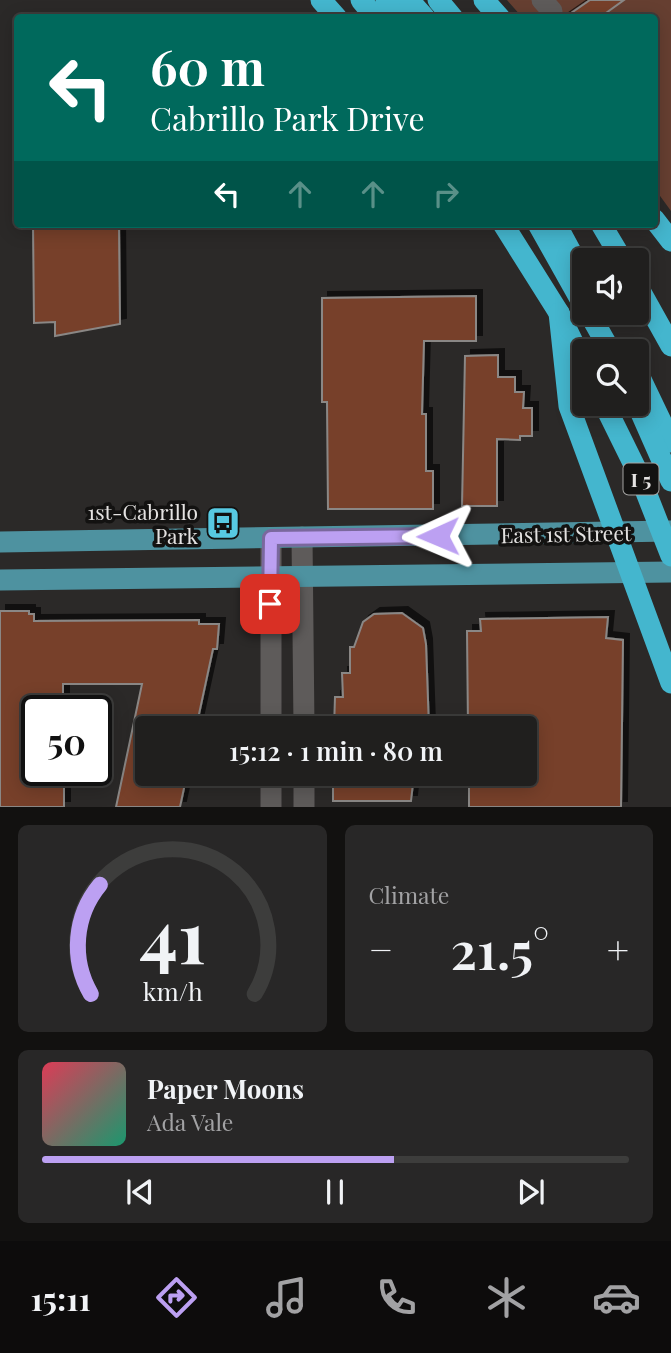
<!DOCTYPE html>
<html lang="en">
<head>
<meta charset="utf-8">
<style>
  :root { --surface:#201f1e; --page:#282727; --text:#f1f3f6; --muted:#a2a2a4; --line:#3d3d3c; --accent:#bca0f2 }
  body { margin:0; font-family:"Playfair Display",serif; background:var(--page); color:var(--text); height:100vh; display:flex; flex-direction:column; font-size:26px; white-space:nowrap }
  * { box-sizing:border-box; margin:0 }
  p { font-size:23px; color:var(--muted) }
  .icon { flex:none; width:38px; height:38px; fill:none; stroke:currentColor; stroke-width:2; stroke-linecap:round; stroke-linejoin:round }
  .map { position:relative; height:807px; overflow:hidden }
  .drawer { display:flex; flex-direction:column; gap:18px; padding:18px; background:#121110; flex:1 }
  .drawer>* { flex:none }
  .hud { position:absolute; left:14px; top:14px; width:644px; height:214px; border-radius:7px; box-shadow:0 4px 18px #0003,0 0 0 2px var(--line); background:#00695c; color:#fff; overflow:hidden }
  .tools { position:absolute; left:572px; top:248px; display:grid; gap:14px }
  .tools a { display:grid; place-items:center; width:77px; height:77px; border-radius:7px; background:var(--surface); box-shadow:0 4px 18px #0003,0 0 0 2px var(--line); font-size:35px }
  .speed { position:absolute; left:21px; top:695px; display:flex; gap:14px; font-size:35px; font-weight:700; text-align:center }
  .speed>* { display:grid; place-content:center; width:91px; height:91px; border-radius:50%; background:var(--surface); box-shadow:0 4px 18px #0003,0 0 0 2px var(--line); line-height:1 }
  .speed .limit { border:4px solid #111; border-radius:10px; background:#fff; color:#111 }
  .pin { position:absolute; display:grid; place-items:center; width:60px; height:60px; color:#fff; margin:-30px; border-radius:14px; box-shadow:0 4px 10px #0006 }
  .me { position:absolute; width:77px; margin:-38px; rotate:269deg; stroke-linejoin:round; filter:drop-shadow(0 0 5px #0008) }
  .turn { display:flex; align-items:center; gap:24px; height:147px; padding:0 21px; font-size:32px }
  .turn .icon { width:91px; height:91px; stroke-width:2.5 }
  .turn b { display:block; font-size:49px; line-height:60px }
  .lanes { display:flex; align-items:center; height:66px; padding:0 21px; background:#0003; justify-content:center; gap:35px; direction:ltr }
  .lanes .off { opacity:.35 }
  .big { font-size:52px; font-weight:600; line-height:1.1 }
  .drawer .tile { flex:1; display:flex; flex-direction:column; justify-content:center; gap:10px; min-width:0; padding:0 24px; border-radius:10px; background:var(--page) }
  .drawer .dial { align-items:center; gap:0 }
  .dial svg { height:182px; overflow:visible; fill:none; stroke:var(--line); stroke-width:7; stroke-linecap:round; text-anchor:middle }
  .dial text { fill:var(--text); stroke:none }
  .song { display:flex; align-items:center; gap:21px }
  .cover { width:84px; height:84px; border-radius:10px; background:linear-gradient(135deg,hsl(350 70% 55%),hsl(160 70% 35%)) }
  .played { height:7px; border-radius:4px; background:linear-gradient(90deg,var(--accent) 60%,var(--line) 60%) }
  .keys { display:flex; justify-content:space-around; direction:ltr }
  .heat { display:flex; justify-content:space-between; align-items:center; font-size:38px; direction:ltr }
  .drawer .tiles { flex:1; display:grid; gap:18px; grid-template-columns:1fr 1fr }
  .tile:last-child { grid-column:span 2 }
  .trip { position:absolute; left:135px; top:716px; width:402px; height:70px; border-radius:7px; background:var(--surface); box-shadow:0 4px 18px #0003,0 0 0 2px var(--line); font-weight:600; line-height:70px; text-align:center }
  .dock { display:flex; height:112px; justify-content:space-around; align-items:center; background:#0d0c0c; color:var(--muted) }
  .dock .icon { width:49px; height:49px }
  .dock .current { color:var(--accent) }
  .dock b { font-size:32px; color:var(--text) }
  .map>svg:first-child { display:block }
  .green { fill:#663f31 }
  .building { fill:#77402c; stroke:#8a8785; stroke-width:2; filter:url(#shadow) }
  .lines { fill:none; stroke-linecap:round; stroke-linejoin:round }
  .minor { stroke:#5e5b5a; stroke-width:21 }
  .major { stroke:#4e92a0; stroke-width:21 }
  .highway { stroke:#44b6ce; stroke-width:21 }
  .route-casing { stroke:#7a689d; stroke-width:18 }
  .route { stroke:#bca0f2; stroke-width:12 }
  .labels { text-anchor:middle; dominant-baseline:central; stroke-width:7; stroke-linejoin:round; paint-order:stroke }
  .shield { fill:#131211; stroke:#a5a4a3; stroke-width:2 }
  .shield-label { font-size:19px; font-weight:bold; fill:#e4e2e1 }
  .poi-label { font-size:21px; fill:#e4e2e1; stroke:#131211; text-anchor:end }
  .street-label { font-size:21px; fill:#e4e2e1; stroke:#131211 }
</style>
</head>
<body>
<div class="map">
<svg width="671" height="807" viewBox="0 0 671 807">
  <defs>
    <filter id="shadow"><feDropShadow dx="6" dy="-6" stdDeviation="0" flood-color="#0009"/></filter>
  </defs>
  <rect width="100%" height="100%" fill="#2b2928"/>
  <path class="green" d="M507 0H671V211L655 189 654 18 522 17Z"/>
  <g class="building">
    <path d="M590 0H624L599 18H564Z"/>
    <path d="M33 224H119L120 324 55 336V322L34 323Z"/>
    <path d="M476 296V341H424L422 414H426V471H433V509H328L327 402H322V298Z"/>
    <path d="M498 355V377H515V392H524L523 408H532V436H520V440L497 439V506H462L465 356Z"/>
    <path d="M0 611H29V614H34V621L199 620V624H219L217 649H213L196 728H147V774H187L180 807H116L142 684H63V702H58V710H37V770H59V774H64V807H0Z"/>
    <path d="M402 613 423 628 426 644 429 728H334L335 697H343L342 673H350V647H354L363 622 374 614Z"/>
    <path d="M608 617 606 638 623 640 621 807H469V774H525V728H468L467 631H481L480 619Z"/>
    <path d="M333 774H414L411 801H333Z"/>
  </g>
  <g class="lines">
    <g class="minor">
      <path d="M542 0 552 11"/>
      <path d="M302 537 304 728"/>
      <path d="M271 538V728"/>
      <path d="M271 774V807"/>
      <path d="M304 774V807"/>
    </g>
    <g class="major">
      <path d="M0 542 671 531"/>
      <path d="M0 580 671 572"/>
    </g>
    <g class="highway">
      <path d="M321 0 337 18"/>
      <path d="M361 0 376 18"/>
      <path d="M386 0 400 18"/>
      <path d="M409 0 425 18"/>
      <path d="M438 0 453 18"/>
      <path d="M484 0 500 18"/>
      <path d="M654 219 671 241"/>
      <path d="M503 224 559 313 584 365"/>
      <path d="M538 224 584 306"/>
      <path d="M556 224 584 276"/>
      <path d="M601 224 623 261"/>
      <path d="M637 285 671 346"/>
      <path d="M559 313 569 406 671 683"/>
      <path d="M589 313 611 352"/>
      <path d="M637 371 671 442"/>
      <path d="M604 404 640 477 671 556"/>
      <path d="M637 404 671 481"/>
    </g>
  </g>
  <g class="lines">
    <defs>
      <path id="route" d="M270 604 271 538 438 536"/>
    </defs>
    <use href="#route" class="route-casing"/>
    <use href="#route" class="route"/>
  </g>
  <defs>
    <symbol id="bus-square" viewBox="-11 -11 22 22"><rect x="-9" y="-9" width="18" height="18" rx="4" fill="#57c9e2" stroke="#131211"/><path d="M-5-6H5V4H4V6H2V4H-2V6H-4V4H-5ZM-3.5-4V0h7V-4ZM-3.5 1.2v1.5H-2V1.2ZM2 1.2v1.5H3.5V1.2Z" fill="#111"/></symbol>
  </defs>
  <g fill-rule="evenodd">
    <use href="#bus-square" x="204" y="504" width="38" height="38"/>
  </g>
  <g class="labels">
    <rect class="shield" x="623.5" y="463.5" width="35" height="31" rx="5"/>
    <g class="shield-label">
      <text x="641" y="479">I 5</text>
    </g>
    <g class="poi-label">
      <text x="198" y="511">1st-Cabrillo<tspan x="198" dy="24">Park</tspan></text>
    </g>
    <g class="street-label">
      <text transform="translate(566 533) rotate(-1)">East 1st Street</text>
    </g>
  </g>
</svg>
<div class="tools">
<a><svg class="icon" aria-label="sound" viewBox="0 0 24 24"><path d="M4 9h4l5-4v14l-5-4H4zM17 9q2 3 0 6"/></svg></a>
<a><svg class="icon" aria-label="search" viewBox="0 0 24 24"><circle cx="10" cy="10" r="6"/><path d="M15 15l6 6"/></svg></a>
</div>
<div class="speed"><div class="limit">50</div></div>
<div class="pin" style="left:270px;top:604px;background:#d93025"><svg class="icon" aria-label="arrive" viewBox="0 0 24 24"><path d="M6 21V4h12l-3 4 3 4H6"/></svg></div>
<svg class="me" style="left:438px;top:536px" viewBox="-20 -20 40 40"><path d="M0-17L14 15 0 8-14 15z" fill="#bca0f2" stroke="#fff" stroke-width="4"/></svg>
<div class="trip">15:12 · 1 min · 80 m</div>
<div class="hud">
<div class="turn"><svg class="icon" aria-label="left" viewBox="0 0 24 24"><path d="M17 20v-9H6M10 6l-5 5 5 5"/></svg><div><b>60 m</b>Cabrillo Park Drive</div></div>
<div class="lanes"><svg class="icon" aria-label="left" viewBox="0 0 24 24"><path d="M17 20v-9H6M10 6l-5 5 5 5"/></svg><svg class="icon off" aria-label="ahead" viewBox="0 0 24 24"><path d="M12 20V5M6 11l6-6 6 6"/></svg><svg class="icon off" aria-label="ahead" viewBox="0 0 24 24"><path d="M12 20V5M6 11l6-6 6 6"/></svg><svg class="icon off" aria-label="right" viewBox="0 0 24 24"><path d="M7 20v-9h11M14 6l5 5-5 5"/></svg></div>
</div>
</div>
<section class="drawer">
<div class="tiles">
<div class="tile dial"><svg viewBox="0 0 100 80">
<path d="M14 69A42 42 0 1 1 86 69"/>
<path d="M14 69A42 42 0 0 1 18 21" stroke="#bca0f2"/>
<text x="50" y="56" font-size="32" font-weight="700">41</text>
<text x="50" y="72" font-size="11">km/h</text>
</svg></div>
<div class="tile"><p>Climate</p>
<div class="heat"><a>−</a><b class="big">21.5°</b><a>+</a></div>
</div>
<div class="tile">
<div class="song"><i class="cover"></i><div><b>Paper Moons</b><p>Ada Vale</p></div></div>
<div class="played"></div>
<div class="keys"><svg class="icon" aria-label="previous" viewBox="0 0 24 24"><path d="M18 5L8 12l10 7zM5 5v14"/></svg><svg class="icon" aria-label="pause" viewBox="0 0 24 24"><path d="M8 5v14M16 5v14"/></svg><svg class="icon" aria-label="next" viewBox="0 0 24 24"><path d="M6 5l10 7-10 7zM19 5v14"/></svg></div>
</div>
</div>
</section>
<nav class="dock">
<b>15:11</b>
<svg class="icon current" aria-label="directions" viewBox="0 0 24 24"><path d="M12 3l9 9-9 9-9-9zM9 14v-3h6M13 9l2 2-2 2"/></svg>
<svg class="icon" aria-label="music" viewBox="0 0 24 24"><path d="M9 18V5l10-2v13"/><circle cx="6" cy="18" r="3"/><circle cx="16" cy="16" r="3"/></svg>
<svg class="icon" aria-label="phone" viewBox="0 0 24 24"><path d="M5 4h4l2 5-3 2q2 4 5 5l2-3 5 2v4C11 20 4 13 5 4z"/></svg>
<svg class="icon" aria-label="climate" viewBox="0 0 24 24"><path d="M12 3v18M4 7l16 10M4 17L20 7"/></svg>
<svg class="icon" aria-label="car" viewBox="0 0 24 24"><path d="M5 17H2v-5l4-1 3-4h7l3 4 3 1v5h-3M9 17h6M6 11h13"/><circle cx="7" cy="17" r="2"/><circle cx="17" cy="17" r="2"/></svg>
</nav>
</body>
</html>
